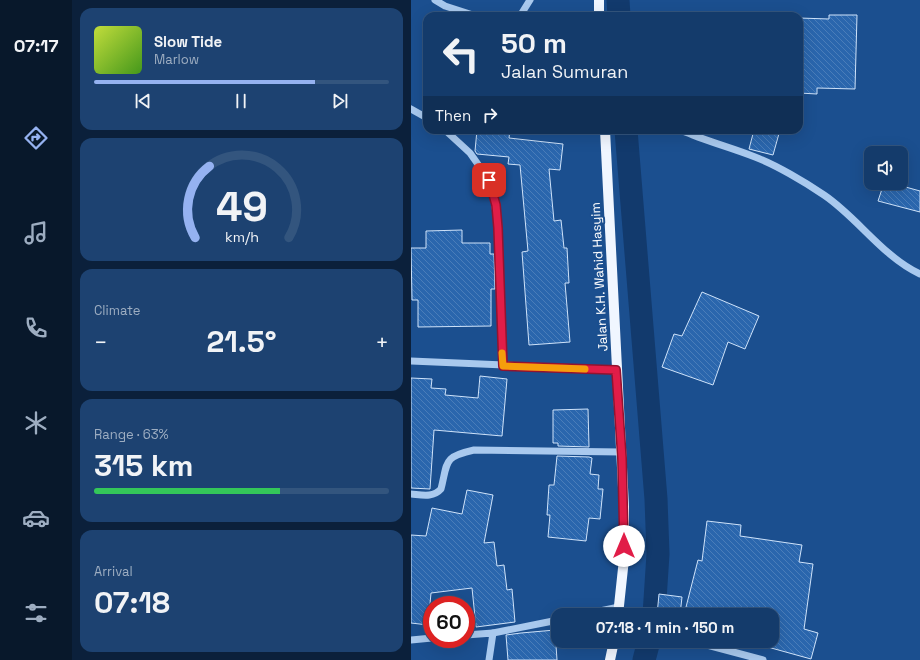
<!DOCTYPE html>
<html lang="en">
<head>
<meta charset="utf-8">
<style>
  :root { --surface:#143b6b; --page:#1d4271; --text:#f1f3f6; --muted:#9dadc1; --line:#33557e; --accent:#95b2f1 }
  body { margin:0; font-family:"Space Grotesk",sans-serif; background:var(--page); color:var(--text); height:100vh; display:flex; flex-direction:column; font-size:15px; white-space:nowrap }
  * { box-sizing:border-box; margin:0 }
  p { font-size:13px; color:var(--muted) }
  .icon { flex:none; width:22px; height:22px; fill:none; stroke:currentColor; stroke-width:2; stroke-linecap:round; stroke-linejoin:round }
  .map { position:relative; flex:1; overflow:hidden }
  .panel { display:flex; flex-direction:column; gap:8px; padding:8px; background:#0b203b; width:339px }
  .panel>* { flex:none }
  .banner { position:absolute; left:12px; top:12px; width:380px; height:122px; border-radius:12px; box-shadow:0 4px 16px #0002,0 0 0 1px var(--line); background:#143b6b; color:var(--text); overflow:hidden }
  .tools { position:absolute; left:453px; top:146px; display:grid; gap:8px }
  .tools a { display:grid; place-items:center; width:44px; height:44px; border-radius:8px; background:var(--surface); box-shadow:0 4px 16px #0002,0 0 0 1px var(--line); font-size:20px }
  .speed { position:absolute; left:12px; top:596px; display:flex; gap:8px; font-size:20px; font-weight:700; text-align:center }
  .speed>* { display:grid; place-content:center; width:52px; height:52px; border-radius:50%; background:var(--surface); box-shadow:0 4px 16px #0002,0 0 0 1px var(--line); line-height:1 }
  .speed .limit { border:6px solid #d22; background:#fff; color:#111 }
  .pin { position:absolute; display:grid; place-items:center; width:34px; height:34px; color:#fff; margin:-17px; border-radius:8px; box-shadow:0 2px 6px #0006 }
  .me { position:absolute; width:44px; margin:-22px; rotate:0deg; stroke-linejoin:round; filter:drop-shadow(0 0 3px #0008) }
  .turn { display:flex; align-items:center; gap:14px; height:84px; padding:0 12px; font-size:18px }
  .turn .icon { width:52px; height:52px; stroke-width:2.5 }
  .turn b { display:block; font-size:28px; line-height:34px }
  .then { display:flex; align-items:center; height:38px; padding:0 12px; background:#0003; gap:8px; font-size:15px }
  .big { font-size:30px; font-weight:800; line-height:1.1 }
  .panel .widget { flex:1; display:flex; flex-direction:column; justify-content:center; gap:6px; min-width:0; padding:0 14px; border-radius:12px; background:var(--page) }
  .panel .dial { align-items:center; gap:0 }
  .dial svg { height:104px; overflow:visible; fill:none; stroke:var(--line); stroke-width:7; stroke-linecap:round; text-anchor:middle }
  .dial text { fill:var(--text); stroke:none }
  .song { display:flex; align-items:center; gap:12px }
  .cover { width:48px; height:48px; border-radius:6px; background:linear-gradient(135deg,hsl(70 70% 55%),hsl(100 70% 35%)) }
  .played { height:4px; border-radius:2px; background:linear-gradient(90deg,var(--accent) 75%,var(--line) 75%) }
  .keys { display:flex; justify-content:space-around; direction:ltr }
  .heat { display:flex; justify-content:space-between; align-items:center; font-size:22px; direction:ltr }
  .charge { height:6px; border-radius:3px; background:linear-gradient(90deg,#34c759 63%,var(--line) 0) }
  .trip { position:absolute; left:140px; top:608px; width:228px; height:40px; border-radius:12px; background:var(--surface); box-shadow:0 4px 16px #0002,0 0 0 1px var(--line); font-weight:800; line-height:40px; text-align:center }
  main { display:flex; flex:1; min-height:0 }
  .menu { display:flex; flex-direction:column; width:72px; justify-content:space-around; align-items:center; background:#08182b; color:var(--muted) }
  .menu .icon { width:28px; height:28px }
  .menu .on { color:var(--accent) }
  .menu b { font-size:18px; color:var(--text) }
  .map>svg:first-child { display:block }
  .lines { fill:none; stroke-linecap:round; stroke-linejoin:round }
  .canal { stroke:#123a6d; stroke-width:23 }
  .building { fill:url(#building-back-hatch); stroke:#cfe3fa }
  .minor { stroke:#a9c9ee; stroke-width:7 }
  .major { stroke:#f0f6ff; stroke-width:10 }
  .route-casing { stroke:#92132f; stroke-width:10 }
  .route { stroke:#e11d48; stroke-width:7 }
  .slow { stroke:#f59e0b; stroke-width:7 }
  .labels { text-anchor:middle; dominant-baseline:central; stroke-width:4; stroke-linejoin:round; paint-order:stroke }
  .street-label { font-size:13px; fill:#fff; stroke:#1b4f8f }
</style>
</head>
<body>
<main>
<nav class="menu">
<b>07:17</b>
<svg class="icon on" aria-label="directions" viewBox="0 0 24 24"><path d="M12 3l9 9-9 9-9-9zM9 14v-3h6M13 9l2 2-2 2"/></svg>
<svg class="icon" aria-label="music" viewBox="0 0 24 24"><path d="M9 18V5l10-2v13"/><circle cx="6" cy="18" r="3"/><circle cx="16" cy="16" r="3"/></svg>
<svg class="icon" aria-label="phone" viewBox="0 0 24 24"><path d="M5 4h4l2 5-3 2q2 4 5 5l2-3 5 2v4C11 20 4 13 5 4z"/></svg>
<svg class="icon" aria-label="climate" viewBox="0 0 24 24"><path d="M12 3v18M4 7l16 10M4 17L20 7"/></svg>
<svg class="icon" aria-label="car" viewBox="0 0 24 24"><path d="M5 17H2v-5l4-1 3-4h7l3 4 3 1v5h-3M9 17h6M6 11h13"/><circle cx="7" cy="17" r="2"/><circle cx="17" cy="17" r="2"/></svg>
<svg class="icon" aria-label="filters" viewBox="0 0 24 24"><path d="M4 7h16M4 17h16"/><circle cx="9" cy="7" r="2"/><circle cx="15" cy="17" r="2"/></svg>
</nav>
<section class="panel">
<div class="widget">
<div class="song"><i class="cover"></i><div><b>Slow Tide</b><p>Marlow</p></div></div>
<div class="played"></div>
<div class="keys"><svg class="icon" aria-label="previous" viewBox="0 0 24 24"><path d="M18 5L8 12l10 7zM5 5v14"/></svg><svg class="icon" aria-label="pause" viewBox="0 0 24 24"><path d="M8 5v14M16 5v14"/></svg><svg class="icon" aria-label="next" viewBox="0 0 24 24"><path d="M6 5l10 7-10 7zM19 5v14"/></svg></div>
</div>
<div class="widget dial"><svg viewBox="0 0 100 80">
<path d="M14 69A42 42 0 1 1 86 69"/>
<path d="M14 69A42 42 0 0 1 25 14" stroke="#95b2f1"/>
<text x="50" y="56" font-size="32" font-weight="700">49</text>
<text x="50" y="72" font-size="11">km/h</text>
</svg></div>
<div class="widget"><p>Climate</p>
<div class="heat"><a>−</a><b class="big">21.5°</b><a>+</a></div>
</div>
<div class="widget"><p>Range · 63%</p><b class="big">315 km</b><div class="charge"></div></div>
<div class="widget"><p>Arrival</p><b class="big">07:18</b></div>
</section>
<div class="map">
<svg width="509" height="660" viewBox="0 0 509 660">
  <defs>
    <pattern id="building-back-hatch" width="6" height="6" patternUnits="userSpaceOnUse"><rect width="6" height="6" fill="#2a66ad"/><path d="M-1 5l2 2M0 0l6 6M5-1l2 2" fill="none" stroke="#4a7db9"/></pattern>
  </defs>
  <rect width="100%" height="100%" fill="#1b4f8f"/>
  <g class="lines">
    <g class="canal">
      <path d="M207 0 208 16"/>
      <path d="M215 130 245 499 247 554 243 615"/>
      <path d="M233 660 238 641"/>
    </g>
  </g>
  <g class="building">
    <path d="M418 15H446L444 89 406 88V94L388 93V18L418 19Z"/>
    <path d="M66 130H99L98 138 152 144 149 170 138 169 143 221 150 220 153 248H156L158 283H154L159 342 118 345 111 252 117 251 109 165 97 164 98 157 66 154 64 151Z"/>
    <path d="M343 130H369L362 155 338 149Z"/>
    <path d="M473 183H480L509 191V212L467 201Z"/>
    <path d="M51 230V243H79V254H83L84 289H80V326L7 327V300H1L0 248H15V231Z"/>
    <path d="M291 292 348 316 334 349 317 342 302 385 251 367 263 334 271 336Z"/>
    <path d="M69 376 96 379 91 436 23 430 19 489 0 488V378L21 379 20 388 35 389 34 395 67 398Z"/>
    <path d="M177 409 178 447 147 446V443H142V410Z"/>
    <path d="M146 456 178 457 181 458 179 474 188 475 187 489H192L189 519 178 518 175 541 137 537 139 515H136L138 485H143Z"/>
    <path d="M56 490 82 495 73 543 83 542 86 566 93 565 96 590 101 589 104 622 65 627 61 588 20 593 17 625 0 623V535L15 536 21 508 51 514Z"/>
    <path d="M296 521 330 525 329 536 391 545 388 562 402 564 393 629 407 633 400 659 353 646 354 641H361V615H293L274 611 287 560 291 561Z"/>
    <path d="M248 594 271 597 269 615H246Z"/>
    <path d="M144 630 146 660H97L95 635 110 633Z"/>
  </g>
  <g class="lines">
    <g class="minor">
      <path d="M24 0 34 6 65 16"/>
      <path d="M109 16 119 0"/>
      <path d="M0 109 16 118"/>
      <path d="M34 130 59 153 78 180 82 191 87 229 92 366"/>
      <path d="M270 130C294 141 319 147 344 157 365 165 394 182 413 195 447 218 471 256 509 274"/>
      <path d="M0 361 205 370"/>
      <path d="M0 494C11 495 22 498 30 489 37 461 32 457 63 450L210 452"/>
      <path d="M170 615 208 607"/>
      <path d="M82 633 147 620"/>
      <path d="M55 635 82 633 78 660"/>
      <path d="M0 640 21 638"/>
      <path d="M281 641 352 660"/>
    </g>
    <g class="major">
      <path d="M188 0V16"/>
      <path d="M194 130 213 507V559L207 615"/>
      <path d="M199 660 203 641"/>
    </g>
  </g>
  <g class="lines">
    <defs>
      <path id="route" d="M78 180 85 205 87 228 92 366 205 370 211 458 213 546"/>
    </defs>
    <use href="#route" class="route-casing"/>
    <use href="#route" class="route"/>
    <path class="slow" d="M91 353 92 366 174 369"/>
  </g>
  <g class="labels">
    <g class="street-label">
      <text transform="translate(188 277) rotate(-93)">Jalan K.H. Wahid Hasyim</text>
    </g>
  </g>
</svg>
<div class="tools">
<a><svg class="icon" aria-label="sound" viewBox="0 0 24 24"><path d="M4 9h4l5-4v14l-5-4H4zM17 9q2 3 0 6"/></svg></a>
</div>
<div class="speed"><div class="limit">60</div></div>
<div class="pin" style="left:78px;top:180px;background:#d93025"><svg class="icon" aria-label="arrive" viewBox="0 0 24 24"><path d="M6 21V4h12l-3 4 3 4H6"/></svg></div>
<svg class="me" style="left:213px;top:546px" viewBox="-20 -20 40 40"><circle r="19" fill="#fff"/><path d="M0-13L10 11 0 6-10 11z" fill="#e11d48"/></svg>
<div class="trip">07:18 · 1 min · 150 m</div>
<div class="banner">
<div class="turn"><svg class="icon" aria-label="left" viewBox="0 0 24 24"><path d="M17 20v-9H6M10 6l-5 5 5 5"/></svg><div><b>50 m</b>Jalan Sumuran</div></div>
<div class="then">Then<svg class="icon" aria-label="right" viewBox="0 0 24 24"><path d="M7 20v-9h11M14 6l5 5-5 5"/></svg></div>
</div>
</div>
</main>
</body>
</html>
